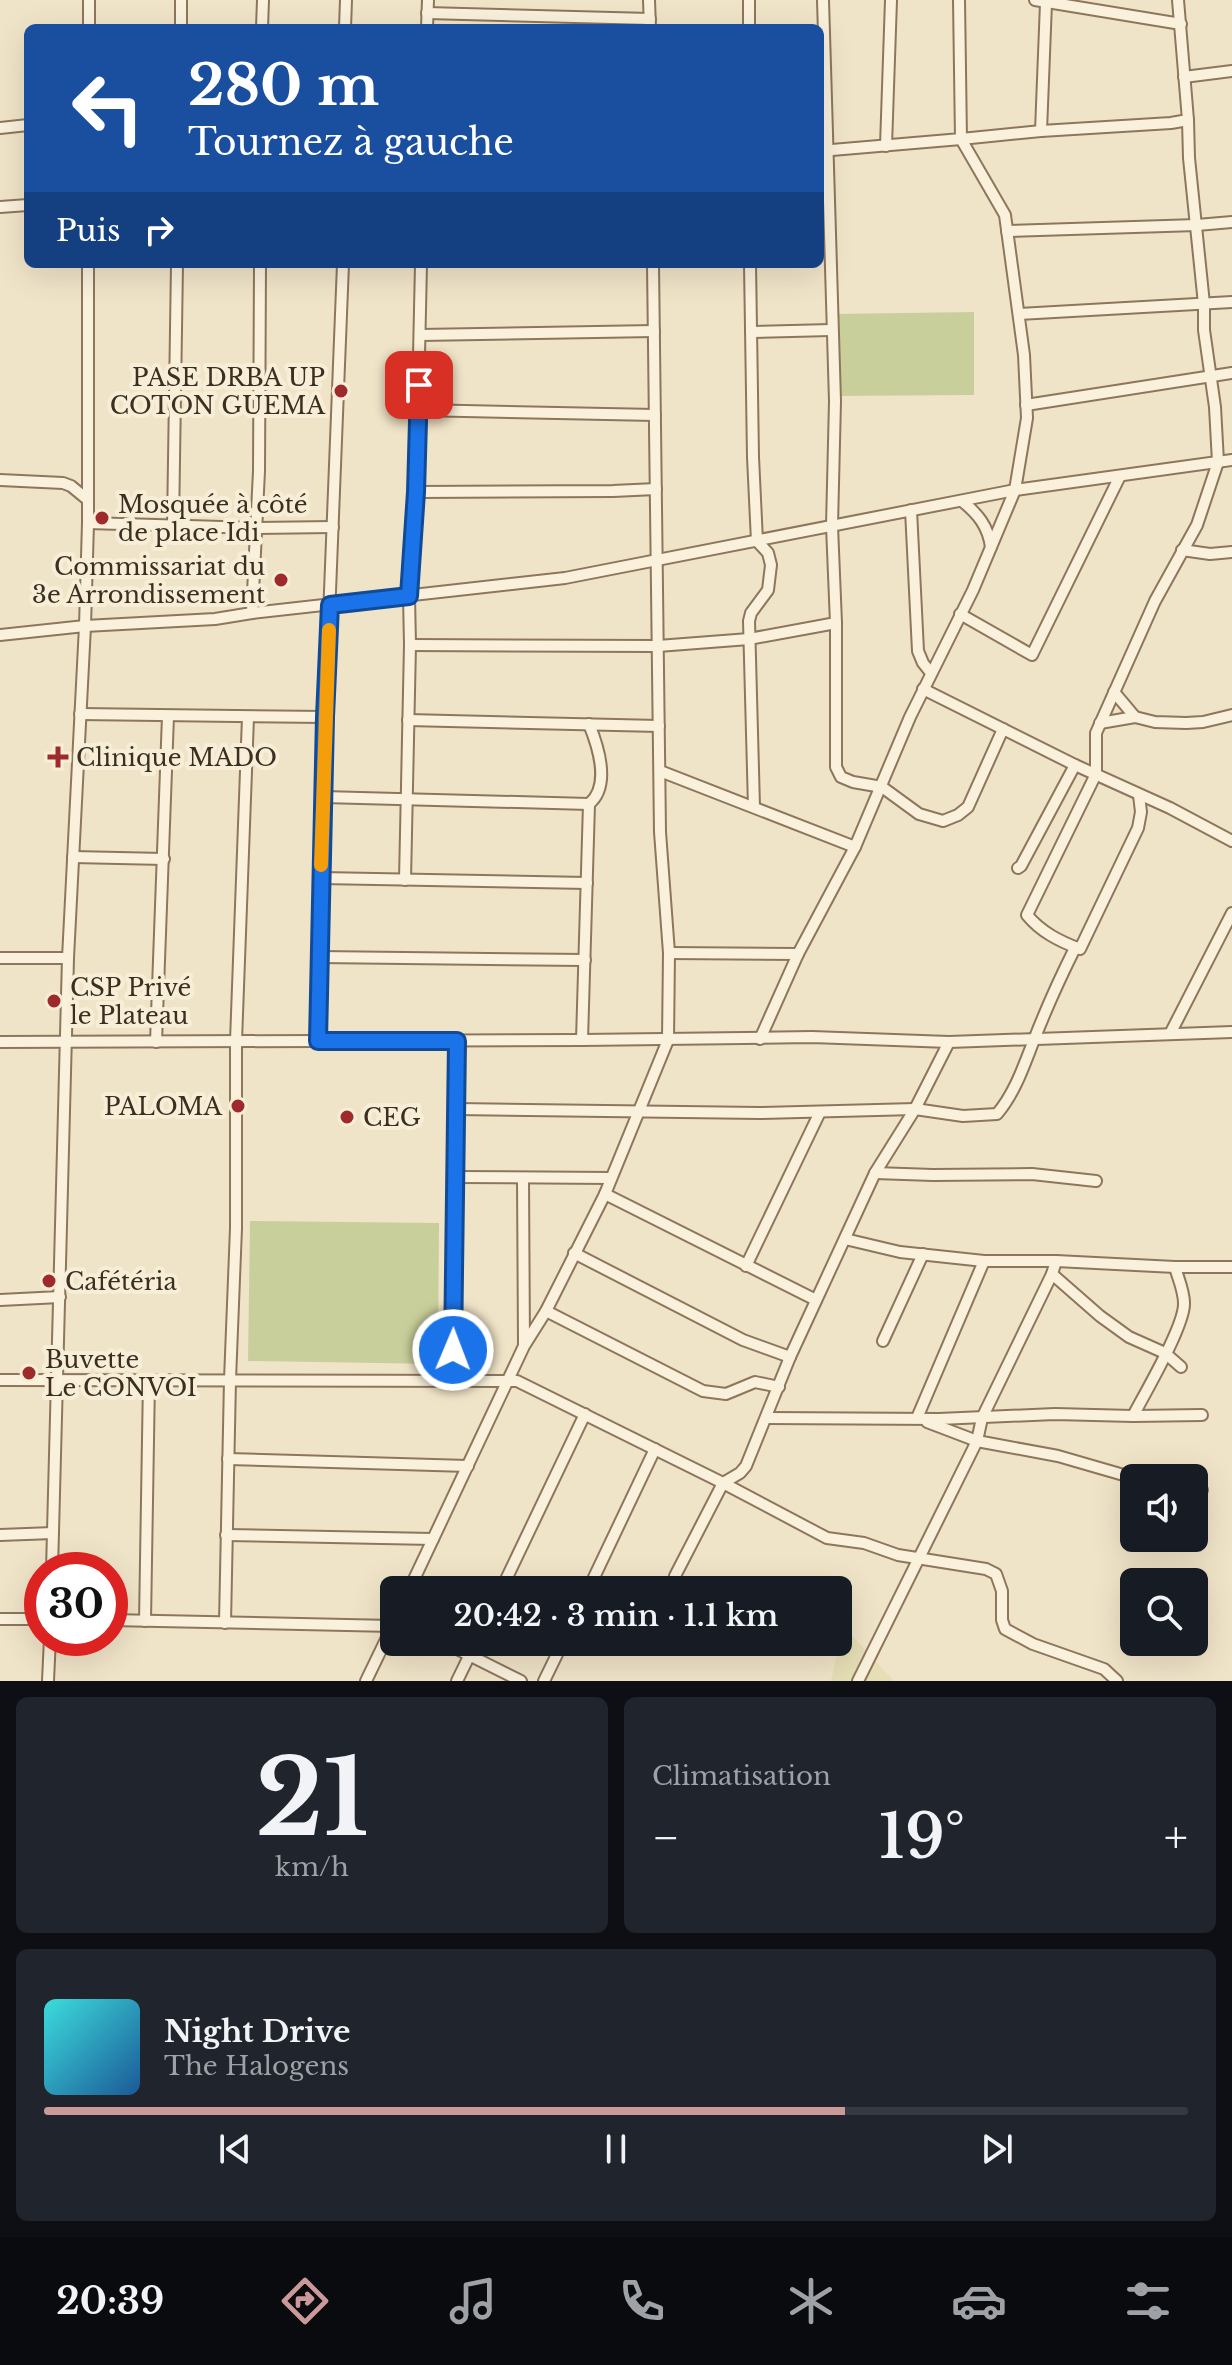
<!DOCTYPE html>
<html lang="fr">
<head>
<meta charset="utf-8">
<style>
  :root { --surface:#171b24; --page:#20242c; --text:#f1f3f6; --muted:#9ea1a6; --line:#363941; --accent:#cc999b }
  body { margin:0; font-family:"Libre Baskerville",serif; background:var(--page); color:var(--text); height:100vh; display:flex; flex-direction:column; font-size:30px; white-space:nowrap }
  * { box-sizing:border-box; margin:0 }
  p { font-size:26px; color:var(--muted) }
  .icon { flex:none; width:44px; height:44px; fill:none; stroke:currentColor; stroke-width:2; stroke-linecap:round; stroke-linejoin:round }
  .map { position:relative; height:1681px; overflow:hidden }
  .drawer { display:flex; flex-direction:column; gap:16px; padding:16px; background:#0d0f14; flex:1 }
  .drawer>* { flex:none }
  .top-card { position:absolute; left:24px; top:24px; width:800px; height:244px; border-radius:12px; box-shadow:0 8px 32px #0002; background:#1a4fa0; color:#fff; overflow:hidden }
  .controls { position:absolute; left:1120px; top:1464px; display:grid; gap:16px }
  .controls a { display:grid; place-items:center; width:88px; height:88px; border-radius:12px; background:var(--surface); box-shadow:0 8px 32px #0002; font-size:40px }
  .speed { position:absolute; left:24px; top:1552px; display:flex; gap:16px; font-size:40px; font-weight:700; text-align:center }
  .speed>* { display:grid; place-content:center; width:104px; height:104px; border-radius:50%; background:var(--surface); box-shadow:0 8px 32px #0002; line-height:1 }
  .speed .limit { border:12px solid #d22; background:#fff; color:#111 }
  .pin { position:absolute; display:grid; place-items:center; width:68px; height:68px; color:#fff; margin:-34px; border-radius:16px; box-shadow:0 4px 12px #0006 }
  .me { position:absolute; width:88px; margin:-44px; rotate:1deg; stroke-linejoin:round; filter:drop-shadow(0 0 6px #0008) }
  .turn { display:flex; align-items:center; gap:28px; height:168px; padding:0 32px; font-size:36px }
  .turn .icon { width:104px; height:104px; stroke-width:2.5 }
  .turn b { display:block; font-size:56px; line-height:68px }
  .then { display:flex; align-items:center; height:76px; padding:0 32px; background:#0003; gap:16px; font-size:30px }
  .big { font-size:60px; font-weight:600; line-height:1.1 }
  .drawer .tile { flex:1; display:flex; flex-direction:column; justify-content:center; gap:12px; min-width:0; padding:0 28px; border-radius:12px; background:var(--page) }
  .drawer .dial { align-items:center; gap:0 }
  .dial b { font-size:104px; line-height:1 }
  .song { display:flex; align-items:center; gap:24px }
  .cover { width:96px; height:96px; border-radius:12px; background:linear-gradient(135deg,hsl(180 70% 55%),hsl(210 70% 35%)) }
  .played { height:8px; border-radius:4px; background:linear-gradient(90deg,var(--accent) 70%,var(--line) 70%) }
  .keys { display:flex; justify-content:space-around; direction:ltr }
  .heat { display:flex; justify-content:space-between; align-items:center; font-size:44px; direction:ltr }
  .drawer .tiles { flex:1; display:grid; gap:16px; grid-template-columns:1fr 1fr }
  .tile:last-child { grid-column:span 2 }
  .trip { position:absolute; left:380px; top:1576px; width:472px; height:80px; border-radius:12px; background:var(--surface); box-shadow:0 8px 32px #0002; font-weight:600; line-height:80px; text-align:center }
  .tabs { display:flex; height:128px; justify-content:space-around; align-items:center; background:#090b0e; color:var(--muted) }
  .tabs .icon { width:56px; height:56px }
  .tabs .current { color:var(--accent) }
  .tabs b { font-size:36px; color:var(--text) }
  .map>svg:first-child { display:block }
  .farmland { fill:#e6deb5 }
  .green { fill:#c9cf9b }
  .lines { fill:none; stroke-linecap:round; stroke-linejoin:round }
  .minor-casing { stroke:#8d765c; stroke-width:14 }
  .minor { stroke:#faf1dc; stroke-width:10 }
  .route-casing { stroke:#114b97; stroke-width:20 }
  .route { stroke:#1a73e8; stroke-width:14 }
  .slow { stroke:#f59e0b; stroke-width:14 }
  .poi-dot { fill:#9e2a2b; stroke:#f7eed8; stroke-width:3 }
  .labels { text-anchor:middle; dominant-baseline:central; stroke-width:8; stroke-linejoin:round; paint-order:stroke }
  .poi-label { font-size:24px; fill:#3d2e20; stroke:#f7eed8; text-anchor:start }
</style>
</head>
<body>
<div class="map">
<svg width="1232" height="1681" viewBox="0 0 1232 1681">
  <rect width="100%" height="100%" fill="#f0e4c8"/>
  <path class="farmland" d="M843 1626 894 1681H831Z"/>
  <g class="green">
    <path d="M974 312V395L835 396 834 314Z"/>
    <path d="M250 1221 439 1223 438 1364 248 1361Z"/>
  </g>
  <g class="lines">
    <defs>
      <g id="minor">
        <path d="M89 0V28"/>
        <path d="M649 0 650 28"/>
        <path d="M823 0 835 401 832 526 836 623V767L841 777 853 782 882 787 919 814 943 821 958 815 968 807 1003 729"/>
        <path d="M1035 0 1181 24"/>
        <path d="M427 13 650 19"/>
        <path d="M181 28V0"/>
        <path d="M262 28 263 0"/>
        <path d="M345 28 346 0"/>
        <path d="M427 28 428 0"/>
        <path d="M749 28V0"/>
        <path d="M1184 77 1232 71"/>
        <path d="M0 128 28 125"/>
        <path d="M1041 131 1046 3"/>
        <path d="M886 146 891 0"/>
        <path d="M820 151 961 139 959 0"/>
        <path d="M0 207 28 205"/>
        <path d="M1007 231 1197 225 1232 222"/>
        <path d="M750 264 753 457 757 541 768 553 771 565 768 590 751 613 749 621 754 807"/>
        <path d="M1019 314 1232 302"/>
        <path d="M751 332 831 330"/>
        <path d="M420 335 654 331"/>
        <path d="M1026 405 1232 373"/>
        <path d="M419 410 655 415"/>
        <path d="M0 480 63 483 71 486 88 500"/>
        <path d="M416 492 613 491 656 489"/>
        <path d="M962 501C978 514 988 526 991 547"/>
        <path d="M911 510 918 651 923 663 931 673"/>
        <path d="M88 523 256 528 333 527"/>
        <path d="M173 526 177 264"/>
        <path d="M1182 550 1210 554 1232 552"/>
        <path d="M252 613 259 471 260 264"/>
        <path d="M960 614 1032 655 1120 476"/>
        <path d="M0 635 85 626 215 619 252 613 565 578 1015 490 1232 460"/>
        <path d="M410 645 658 646 749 639 836 623"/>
        <path d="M923 689 1075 765 1170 808 1232 841"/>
        <path d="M1114 692 1135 717"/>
        <path d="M80 714 325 717"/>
        <path d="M408 720 659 726"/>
        <path d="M1100 723 1135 717 1155 722 1186 723 1203 722 1232 715"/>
        <path d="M660 771 855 847"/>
        <path d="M1139 795 1141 812 1138 828 1080 949C1059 941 1041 932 1027 915L1096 774V733L1155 601 1197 525 1218 462 1215 407 1204 330V304L1189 158 1188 120"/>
        <path d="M323 797 589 804"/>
        <path d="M73 857 164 859"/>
        <path d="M1018 868 1021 866 1075 765"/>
        <path d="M321 878 587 883"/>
        <path d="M405 880 410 645 409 596 416 492 421 264"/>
        <path d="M669 953 798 954"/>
        <path d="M319 957 585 960"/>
        <path d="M0 958H68"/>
        <path d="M1170 1034 1232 913"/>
        <path d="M760 1039 798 954 855 847 910 717 973 590 1015 490 1027 418 1024 355 1005 215 961 139 1041 131 1171 123 1188 120 1178 0"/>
        <path d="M582 1040 589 804C611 786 598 746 589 724"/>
        <path d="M318 1041 325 717 343 264"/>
        <path d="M0 1042 582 1040 812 1037 949 1042 915 1109 875 1173 790 1357 746 1466 740 1473 723 1483 827 1538 864 1543 898 1555 986 1569 996 1574 1002 1591V1620L1005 1629 1033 1644 1104 1669 1117 1681"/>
        <path d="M156 1042 168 716"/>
        <path d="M949 1042 1232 1032"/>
        <path d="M456 1109 760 1113 915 1109 963 1116 997 1114C1015 1093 1024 1065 1034 1040 1046 1009 1060 978 1075 948"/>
        <path d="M875 1173 933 1175 1032 1174 1096 1181"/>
        <path d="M455 1177 611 1178"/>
        <path d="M523 1178 524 1344"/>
        <path d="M605 1194 816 1300"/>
        <path d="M845 1239 900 1252 984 1261H1056L1175 1267H1232"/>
        <path d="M574 1253 743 1340 790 1357"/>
        <path d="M746 1266 820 1112"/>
        <path d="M1052 1274 1100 1316 1129 1337 1165 1353 1181 1367"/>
        <path d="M0 1300 60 1297"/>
        <path d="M546 1311 703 1391 726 1394 755 1382 779 1387"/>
        <path d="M883 1341 923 1254"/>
        <path d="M452 1379 457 1041"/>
        <path d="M0 1380 517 1381 723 1483 675 1576"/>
        <path d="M1133 1416C1145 1393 1185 1325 1184 1303 1184 1291 1178 1278 1175 1267"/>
        <path d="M767 1418 939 1419 1055 1414 1133 1416 1202 1415"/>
        <path d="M917 1418 984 1261"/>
        <path d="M927 1422 977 1441 1058 1456 1134 1478"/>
        <path d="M228 1459 468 1466"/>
        <path d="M1194 1489 1202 1490"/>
        <path d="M0 1535 53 1533"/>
        <path d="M226 1535 433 1539"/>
        <path d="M52 1570 68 958 85 626 88 523V264"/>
        <path d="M409 1590 524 1346 546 1311 605 1194 668 1040 669 953 660 832 653 264"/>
        <path d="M501 1590 585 1414"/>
        <path d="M588 1590 655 1449"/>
        <path d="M0 1619H42"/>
        <path d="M110 1620 393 1626"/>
        <path d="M145 1621 149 1380"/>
        <path d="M225 1623 230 1380 236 1228V1041L248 717"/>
        <path d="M443 1642 521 1681"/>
        <path d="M48 1681 50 1638"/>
        <path d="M366 1681 394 1623"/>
        <path d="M457 1681 476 1642"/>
        <path d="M544 1681 563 1642"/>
        <path d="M858 1681 977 1441 982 1418 1052 1274 1056 1261"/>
      </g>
    </defs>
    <use href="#minor" class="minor-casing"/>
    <use href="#minor" class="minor"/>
  </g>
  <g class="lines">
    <defs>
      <path id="route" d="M419 385 416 492 409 596 330 605 325 717 318 1041H457L453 1350"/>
    </defs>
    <use href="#route" class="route-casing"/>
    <use href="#route" class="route"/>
    <path class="slow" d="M321 865 329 630"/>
  </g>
  <g class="poi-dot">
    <circle cx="341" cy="391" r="8"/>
    <circle cx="102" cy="518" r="8"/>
    <circle cx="281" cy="580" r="8"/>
    <path d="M54 745h8v8h8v8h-8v8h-8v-8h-8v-8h8z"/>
    <circle cx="54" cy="1001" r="8"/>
    <circle cx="238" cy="1106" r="8"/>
    <circle cx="347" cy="1117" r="8"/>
    <circle cx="49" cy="1281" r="8"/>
    <circle cx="29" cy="1373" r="8"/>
  </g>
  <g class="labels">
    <g class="poi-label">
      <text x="325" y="377" text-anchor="end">PASE DRBA UP<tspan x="325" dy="28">COTON GUEMA</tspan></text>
      <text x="118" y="504">Mosquée à côté<tspan x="118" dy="28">de place Idi</tspan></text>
      <text x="265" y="566" text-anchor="end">Commissariat du<tspan x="265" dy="28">3e Arrondissement</tspan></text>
      <text x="76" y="757">Clinique MADO</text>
      <text x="70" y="987">CSP Privé<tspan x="70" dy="28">le Plateau</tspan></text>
      <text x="222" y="1106" text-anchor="end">PALOMA</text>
      <text x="363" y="1117">CEG</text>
      <text x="65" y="1281">Cafétéria</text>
      <text x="45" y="1359">Buvette<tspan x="45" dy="28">Le CONVOI</tspan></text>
    </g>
  </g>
</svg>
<div class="controls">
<a><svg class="icon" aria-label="sound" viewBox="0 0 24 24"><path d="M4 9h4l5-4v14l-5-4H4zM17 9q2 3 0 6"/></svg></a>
<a><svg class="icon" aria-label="search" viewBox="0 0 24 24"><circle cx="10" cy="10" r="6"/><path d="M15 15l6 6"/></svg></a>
</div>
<div class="speed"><div class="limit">30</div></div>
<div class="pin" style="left:419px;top:385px;background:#d93025"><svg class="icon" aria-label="arrive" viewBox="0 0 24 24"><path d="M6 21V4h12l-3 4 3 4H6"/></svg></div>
<svg class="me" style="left:453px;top:1350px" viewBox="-20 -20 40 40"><circle r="17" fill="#1a73e8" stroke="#fff" stroke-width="3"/><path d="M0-11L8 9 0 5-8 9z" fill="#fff"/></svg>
<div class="trip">20:42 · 3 min · 1.1 km</div>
<div class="top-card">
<div class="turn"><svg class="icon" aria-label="left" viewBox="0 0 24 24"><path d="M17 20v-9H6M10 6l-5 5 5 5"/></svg><div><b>280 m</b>Tournez à gauche</div></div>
<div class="then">Puis<svg class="icon" aria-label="right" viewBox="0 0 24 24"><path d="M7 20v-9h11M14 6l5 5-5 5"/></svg></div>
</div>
</div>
<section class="drawer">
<div class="tiles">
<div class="tile dial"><b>21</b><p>km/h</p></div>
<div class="tile"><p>Climatisation</p>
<div class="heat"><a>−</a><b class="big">19°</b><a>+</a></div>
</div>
<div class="tile">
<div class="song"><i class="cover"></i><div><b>Night Drive</b><p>The Halogens</p></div></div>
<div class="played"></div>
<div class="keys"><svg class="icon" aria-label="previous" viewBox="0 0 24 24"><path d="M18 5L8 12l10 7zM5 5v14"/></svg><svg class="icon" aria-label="pause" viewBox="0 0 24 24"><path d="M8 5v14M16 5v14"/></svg><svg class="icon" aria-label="next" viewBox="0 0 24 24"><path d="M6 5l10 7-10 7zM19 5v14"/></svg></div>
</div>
</div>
</section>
<nav class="tabs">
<b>20:39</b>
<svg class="icon current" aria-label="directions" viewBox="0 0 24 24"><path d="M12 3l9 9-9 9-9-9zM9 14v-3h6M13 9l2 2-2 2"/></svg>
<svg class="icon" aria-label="music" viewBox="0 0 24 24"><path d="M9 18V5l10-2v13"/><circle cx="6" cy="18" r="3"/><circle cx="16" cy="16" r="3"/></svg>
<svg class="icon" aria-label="phone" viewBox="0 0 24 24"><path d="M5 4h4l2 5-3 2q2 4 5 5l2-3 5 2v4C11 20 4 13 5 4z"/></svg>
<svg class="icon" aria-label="climate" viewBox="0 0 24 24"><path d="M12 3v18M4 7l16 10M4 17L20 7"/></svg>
<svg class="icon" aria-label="car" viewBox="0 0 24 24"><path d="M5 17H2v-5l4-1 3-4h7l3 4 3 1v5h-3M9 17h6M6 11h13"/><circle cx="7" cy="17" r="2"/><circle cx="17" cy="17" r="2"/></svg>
<svg class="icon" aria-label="filters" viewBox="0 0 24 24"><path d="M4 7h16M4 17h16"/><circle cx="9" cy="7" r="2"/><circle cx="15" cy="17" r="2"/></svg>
</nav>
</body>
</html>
